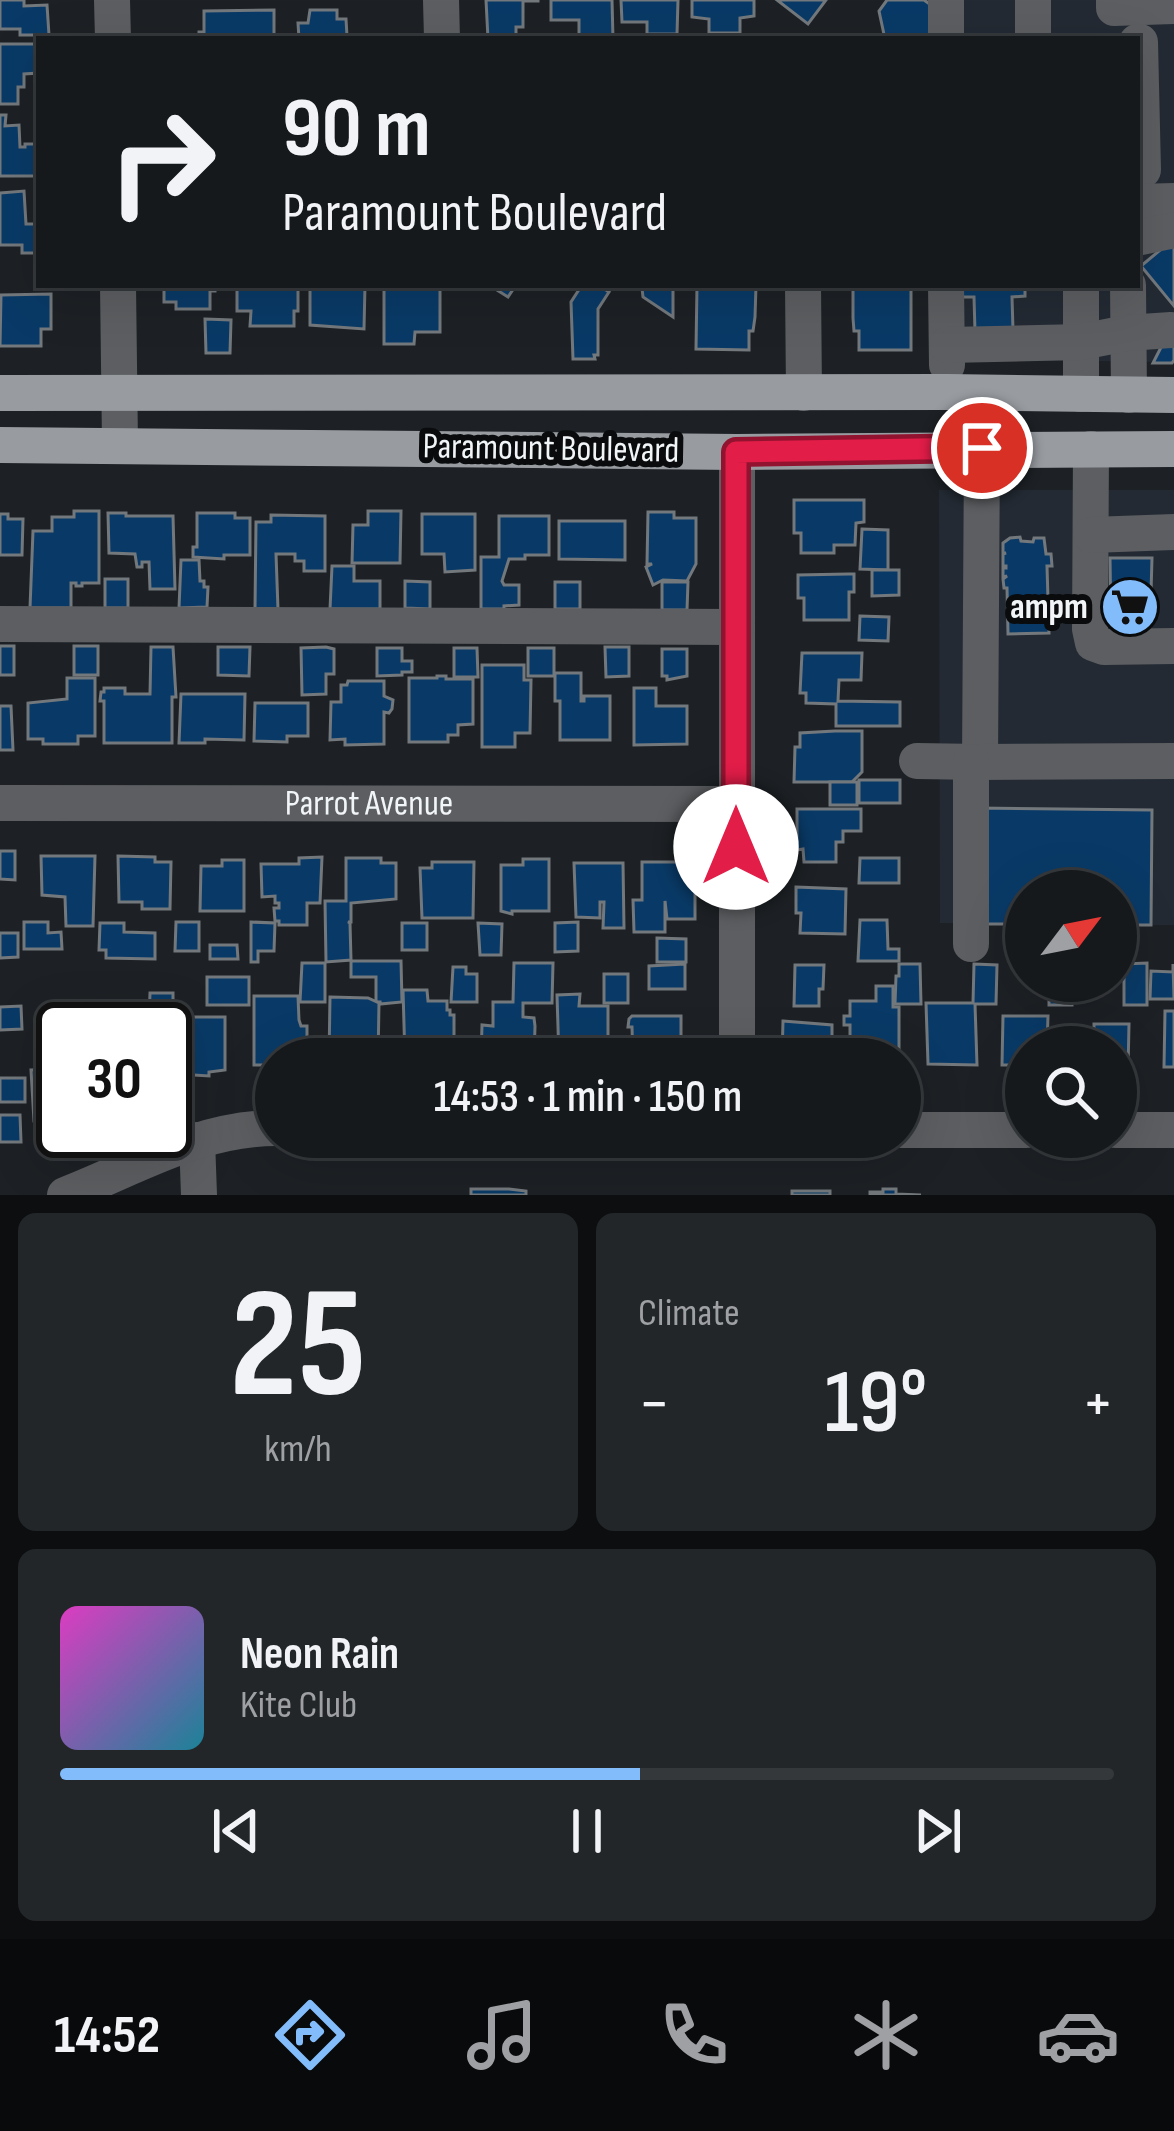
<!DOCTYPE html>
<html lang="en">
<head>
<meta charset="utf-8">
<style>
  :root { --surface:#16191c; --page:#232629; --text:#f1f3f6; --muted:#9ea0a3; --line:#35383b; --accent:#83bcfb }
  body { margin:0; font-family:"Sofia Sans Condensed",sans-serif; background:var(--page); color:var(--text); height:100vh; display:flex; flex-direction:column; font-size:45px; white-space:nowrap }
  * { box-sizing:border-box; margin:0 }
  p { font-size:39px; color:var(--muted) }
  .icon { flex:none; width:66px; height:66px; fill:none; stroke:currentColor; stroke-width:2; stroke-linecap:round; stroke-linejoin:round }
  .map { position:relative; height:1195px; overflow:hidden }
  .details { display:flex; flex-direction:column; gap:18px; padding:18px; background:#0c0e0f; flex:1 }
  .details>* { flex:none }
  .hud { position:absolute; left:36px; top:36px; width:1104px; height:252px; border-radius:0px; box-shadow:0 12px 48px #0002,0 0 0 3px var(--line); background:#16191c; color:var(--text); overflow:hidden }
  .needle { width:78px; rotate:58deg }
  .controls { position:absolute; left:1005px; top:870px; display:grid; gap:24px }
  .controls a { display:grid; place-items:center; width:132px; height:132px; border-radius:50%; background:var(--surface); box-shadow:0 12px 48px #0002,0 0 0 3px var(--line); font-size:60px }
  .speed { position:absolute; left:36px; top:1002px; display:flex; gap:24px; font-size:60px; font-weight:700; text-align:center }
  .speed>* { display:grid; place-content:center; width:156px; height:156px; border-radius:50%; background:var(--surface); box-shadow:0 12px 48px #0002,0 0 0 3px var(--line); line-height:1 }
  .speed .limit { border:6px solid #111; border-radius:18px; background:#fff; color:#111 }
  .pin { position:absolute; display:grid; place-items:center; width:102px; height:102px; color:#fff; margin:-51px; border:6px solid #fff; border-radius:50%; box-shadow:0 3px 12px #0007 }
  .me { position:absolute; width:132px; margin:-66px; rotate:0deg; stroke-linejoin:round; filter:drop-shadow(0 0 9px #0008) }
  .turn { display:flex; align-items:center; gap:42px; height:252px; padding:0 48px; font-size:54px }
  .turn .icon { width:156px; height:156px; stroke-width:2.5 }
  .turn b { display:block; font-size:84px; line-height:102px }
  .big { font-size:90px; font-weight:600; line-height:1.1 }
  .details .tile { flex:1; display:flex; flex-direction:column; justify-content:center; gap:18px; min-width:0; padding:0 42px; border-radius:18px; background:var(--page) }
  .details .dial { align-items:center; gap:0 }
  .dial b { font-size:156px; line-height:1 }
  .song { display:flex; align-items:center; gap:36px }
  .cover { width:144px; height:144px; border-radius:18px; background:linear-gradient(135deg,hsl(310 70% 55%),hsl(190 70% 35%)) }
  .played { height:12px; border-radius:6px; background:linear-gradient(90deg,var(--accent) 55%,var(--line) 55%) }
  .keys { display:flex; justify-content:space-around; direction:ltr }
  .heat { display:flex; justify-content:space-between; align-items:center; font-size:66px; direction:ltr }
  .details .tiles { flex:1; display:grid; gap:18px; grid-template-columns:1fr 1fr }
  .tile:last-child { grid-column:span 2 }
  .trip { position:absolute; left:255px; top:1038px; width:666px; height:120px; border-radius:60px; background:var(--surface); box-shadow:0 12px 48px #0002,0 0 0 3px var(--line); font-weight:600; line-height:120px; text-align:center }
  .tab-bar { display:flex; height:192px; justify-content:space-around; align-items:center; background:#090a0b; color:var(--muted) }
  .tab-bar .icon { width:84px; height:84px }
  .tab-bar .active { color:var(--accent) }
  .tab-bar b { font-size:54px; color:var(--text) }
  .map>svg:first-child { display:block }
  .built { fill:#232a33 }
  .building { fill:#093a67; stroke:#73787d; stroke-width:3 }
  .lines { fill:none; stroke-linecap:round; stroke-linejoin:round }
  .minor { stroke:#5c5e61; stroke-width:36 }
  .major { stroke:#989ca1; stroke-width:36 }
  .route-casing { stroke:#92132f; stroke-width:30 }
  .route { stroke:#e11d48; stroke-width:21 }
  .labels { text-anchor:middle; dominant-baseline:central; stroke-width:12; stroke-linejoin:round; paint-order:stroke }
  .street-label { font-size:36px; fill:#f2f5f8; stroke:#090b0c }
  .poi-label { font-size:36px; font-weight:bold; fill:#f2f5f8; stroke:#090b0c; text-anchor:end }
</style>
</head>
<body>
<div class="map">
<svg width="1174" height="1195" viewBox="0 0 1174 1195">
  <rect width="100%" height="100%" fill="#1d2125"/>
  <g class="built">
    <path d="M926 0H1174V362L931 359 930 285H1137V39H926Z"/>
    <path d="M939 490H1174V925H1116V891H1026V924L940 923Z"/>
  </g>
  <g class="building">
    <path d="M0 0H24V6L47 5 49 35H20V29H0Z"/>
    <path d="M486 0H538V1H523V27H516V39H488Z"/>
    <path d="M551 0H612L613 39H579V20H551Z"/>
    <path d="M621 0H678L677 34H647V22H622Z"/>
    <path d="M692 0H754V16L740 18V33H709V19L692 17Z"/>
    <path d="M777 0H826L808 24Z"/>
    <path d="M887 0H924L931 5 932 39H885L879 11Z"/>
    <path d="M274 10V38L199 39V32H204V11Z"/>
    <path d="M310 10H337V19H346L347 36H358V39H299L298 23H308Z"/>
    <path d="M0 44H39V73L24 74V87H18V104H0Z"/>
    <path d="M0 115H6L5 126 19 125 20 147H25V144H39V176H0Z"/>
    <path d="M24 191 26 224H39V253H22V245H0V193Z"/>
    <path d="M1171 241 1174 245V306L1141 266Z"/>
    <path d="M164 285H215V291H210V309H176V302H164Z"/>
    <path d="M237 285H298V311H294V326H250L251 311H237Z"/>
    <path d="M310 285H365L364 329 310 325Z"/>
    <path d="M384 285H440V332H415L414 344H384Z"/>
    <path d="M489 285H516L508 297Z"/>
    <path d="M582 285H598L609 292 598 309V355H594L595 359H573L571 302Z"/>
    <path d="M658 285H673V317L643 297 642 288H658Z"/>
    <path d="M961 285H1025V296L1012 297 1013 330 975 331 974 297H961Z"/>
    <path d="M697 286H756L755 317 753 331H749V350L696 349Z"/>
    <path d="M853 287H911V350H859V331H854L853 318Z"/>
    <path d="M51 294V329H41V346H0L1 295Z"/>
    <path d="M205 319 231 320 230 353H206Z"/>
    <path d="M1174 322V360L1172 363H1153Z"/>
    <path d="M794 500H864V522L856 523 855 545H834V553H801V533H794Z"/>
    <path d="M74 511H99V583H82V586H76V583H71V608H30L33 531H52V517H74Z"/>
    <path d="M368 511H401L400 563H352L353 525H368Z"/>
    <path d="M648 512H674V518H696V564L687 581 663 580 653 585 646 567 652 564H647Z"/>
    <path d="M108 513H126V516H173L175 589H150L149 562H142V567H137L135 554 109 553Z"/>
    <path d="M197 513H235V518H250V555H224V559L193 557V547H197Z"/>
    <path d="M0 514H8V519H23L22 555H0Z"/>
    <path d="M422 514H475V570L445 572 444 554H422Z"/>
    <path d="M271 515 325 516V571H304V561H295V554H276L278 609H255L256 522H271Z"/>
    <path d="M499 516H549V555H525V559H509L502 581 504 585H519V605L504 606V609H481V557H499Z"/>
    <path d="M559 521H625V560L559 559Z"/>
    <path d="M862 529 888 530V570L860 569Z"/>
    <path d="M1020 537 1021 541 1033 542 1034 538H1044L1046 554H1051L1052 566H1047L1049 633 1008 634 1007 588H1004L1003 579 1007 576 1003 577V568H1006V566H1003V554L1006 553H1003V543L1010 538Z"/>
    <path d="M1110 558H1152L1150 627H1111Z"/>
    <path d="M181 560H199L200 581H204V587H208L207 607 179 608Z"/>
    <path d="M332 566H354V581H380V609H330Z"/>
    <path d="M872 570H899V595L872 596Z"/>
    <path d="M848 574H854V592H849V620H804V598H798V575Z"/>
    <rect x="105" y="579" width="23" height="29"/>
    <path d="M405 581 430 582V609L405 608Z"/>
    <rect x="555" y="582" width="25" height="27"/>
    <path d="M662 582H688L687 610H662Z"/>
    <path d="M860 616 889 617 888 641 859 640Z"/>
    <rect x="0" y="646" width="14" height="29"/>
    <rect x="74" y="646" width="24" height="29"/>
    <path d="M151 647H173L176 697H172V743H104V701H100L101 692H104V688H125V694H150Z"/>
    <path d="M218 647H250L249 676 218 675Z"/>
    <path d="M326 647 334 649V674H326V694L302 695 301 648Z"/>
    <path d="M605 647H629V676L606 677Z"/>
    <path d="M377 648H402V661H412V672H402V675L377 676Z"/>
    <path d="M454 648H477L478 677H454Z"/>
    <rect x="528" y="648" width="26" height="28"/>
    <path d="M662 649H687V676L667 680V676H662Z"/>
    <path d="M802 653H862L861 680H839L838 701 900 702V726H836V704L806 703V693H800Z"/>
    <path d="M482 665H524V680H531L530 733H515V747H482Z"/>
    <path d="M555 673H581V701H584V696H610V740H560V701H555Z"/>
    <path d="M437 676H446V679H473V724L458 725V735H448V742H409V678H437Z"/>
    <path d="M67 678H95V736H78V744H43V739H28V703L67 699Z"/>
    <path d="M348 681H384V696L393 700 392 709 389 713 384 712V744L345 745V739L330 740 331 702H341V685H347Z"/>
    <path d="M634 688H656V706H687V744L634 745Z"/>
    <path d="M181 694H245L244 740 205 739V743H179Z"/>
    <path d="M255 703H308V736H287V742L254 741Z"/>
    <path d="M0 706H11L13 750H0Z"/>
    <path d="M835 731H862V772L852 782H794L795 747H800V733Z"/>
    <rect x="859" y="780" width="41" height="23"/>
    <rect x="830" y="782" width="27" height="23"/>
    <path d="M976 808 1152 810 1151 925H1116V891H1026V924H975Z"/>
    <path d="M797 809H861V831H843V842H836V862H804L803 849 797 850Z"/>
    <path d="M0 851H15V880L0 879Z"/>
    <path d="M41 856H95L93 926H66L65 897 42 895Z"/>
    <path d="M118 856 155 857V862H171L170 909H142V902H119Z"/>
    <path d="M322 857 320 903H307V925H279V921H275L274 908H279V903H275V896L262 897 261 864H299V858Z"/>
    <path d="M346 858H381V863H396V899L351 903V922H348L350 923 351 960 326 962 325 901H346Z"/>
    <path d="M860 858H899V883H859Z"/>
    <path d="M523 859H549V911H512V914L501 911V865H523Z"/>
    <path d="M222 860H244V911H200L201 866H222Z"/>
    <path d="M432 862H474L473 918H422L420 868H432Z"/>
    <path d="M642 862H695V919H667L665 901V932H634L633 900H642Z"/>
    <path d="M574 863H623L624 928H603L604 902H600V918L576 917Z"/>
    <path d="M796 887 846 889 845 934 800 933 801 913H796Z"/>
    <path d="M860 920H887L888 949H899V961H858Z"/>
    <path d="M24 922H48V933L61 932 62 949H24Z"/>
    <path d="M176 922H199V951H175Z"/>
    <path d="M251 922 275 923 274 951H258V962H251Z"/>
    <path d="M578 922V951L555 952V923Z"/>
    <path d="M100 923H124V932L155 933V959L106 958V950H99Z"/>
    <rect x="402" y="923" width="25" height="27"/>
    <path d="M478 923 502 924 501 955H480Z"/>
    <path d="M0 933H18V957L0 958Z"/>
    <path d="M657 938 686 939V962H657Z"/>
    <path d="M210 945H237L238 959H210Z"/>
    <path d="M351 961H401L402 1002 380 1004V1002H376V977H351Z"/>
    <path d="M302 963H325V1002H300Z"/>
    <path d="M514 963H553L552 1003H523V1017L534 1018 535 1026 534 1059H481L482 1025 493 1026V1002H513Z"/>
    <path d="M1147 963V1005H1124V964Z"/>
    <path d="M685 964V989H649V966Z"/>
    <path d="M899 964H920L921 1004H895L896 976H899Z"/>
    <path d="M974 964 997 965 996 1004H975L977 1065 928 1064 926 1003H973Z"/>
    <path d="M1173 964 1174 999H1150L1151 971 1173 972Z"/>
    <path d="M795 965H824L823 989H819V1006H794Z"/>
    <path d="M453 967H466V974H477V1002H451Z"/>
    <rect x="604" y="974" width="24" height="29"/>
    <rect x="207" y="977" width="42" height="28"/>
    <rect x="1049" y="981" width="23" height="24"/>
    <path d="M876 986H893V1007H899V1059H850V1025H844V1016H850V1001H876Z"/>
    <path d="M403 990H427L428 1001H447V1010H450V1015H454V1055L439 1054V1059H405Z"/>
    <path d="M150 993H173V1022L149 1021Z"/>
    <path d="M580 994 579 1006H608V1057L559 1059 557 995Z"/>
    <path d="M254 996H298L299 1020 301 1026H307V1059H276V1065H254Z"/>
    <path d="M330 997 368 998 379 1003 378 1059H329Z"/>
    <path d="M77 1005H95L98 1029H63V1049H59V1025L77 1023Z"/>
    <path d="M21 1006 22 1029 0 1030V1007Z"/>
    <path d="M1165 1011H1174V1067H1164Z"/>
    <path d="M632 1016H681V1059H633L632 1027H628L629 1019Z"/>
    <path d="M1003 1016H1048L1047 1047H1026V1065H1002Z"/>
    <path d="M178 1017H225V1070L209 1072V1076L178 1074 180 1066Z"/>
    <path d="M783 1021 832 1025V1059H782Z"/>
    <path d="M168 1022 169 1044H165V1029H155V1023Z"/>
    <path d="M1094 1024H1129L1128 1070H1116V1047H1079V1034H1094Z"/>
    <path d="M63 1069V1126H46V1121H34L31 1070Z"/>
    <rect x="0" y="1078" width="25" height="24"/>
    <path d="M0 1115H20L21 1142H0Z"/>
    <path d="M471 1189H509L526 1191V1195H471Z"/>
    <path d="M883 1189H896V1194L921 1195H870V1192H883Z"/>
    <rect x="792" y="1191" width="38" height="4"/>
  </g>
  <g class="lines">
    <g class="minor">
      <path d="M112 0 113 39"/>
      <path d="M441 0 442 39"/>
      <path d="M946 0V39"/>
      <path d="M1033 0V39"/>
      <path d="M1114 0V8L1174 6"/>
      <path d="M1137 42H1140L1143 170H1137"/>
      <path d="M1137 202 1174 201"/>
      <path d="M1137 238 1174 230"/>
      <path d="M118 285 120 444"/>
      <path d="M803 285 804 393"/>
      <path d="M946 285 947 365"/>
      <path d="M1081 285V394"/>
      <path d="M1128 285 1129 395"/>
      <path d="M947 345 1081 342 1127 333 1171 330"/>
      <path d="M1091 449 1090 629 1093 643 1104 647 1174 646"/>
      <path d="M737 452V1059"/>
      <path d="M1091 535 1174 532"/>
      <path d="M0 624 736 627"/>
      <path d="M917 761 980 762 982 449"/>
      <path d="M980 762 1174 761"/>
      <path id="s1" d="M0 803 736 804"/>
      <path d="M971 944V762"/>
      <path d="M900 1130H1026"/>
      <path d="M1116 1130H1174"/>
      <path d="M197 1140 199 1195"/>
      <path d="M65 1195C135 1168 198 1128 276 1128"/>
    </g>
    <g class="major">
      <path d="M0 393 947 392 1174 395"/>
      <path d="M0 445 737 452 1174 449"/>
    </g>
  </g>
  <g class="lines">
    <defs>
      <path id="route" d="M736 847V452L982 448"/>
    </defs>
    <use href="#route" class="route-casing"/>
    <use href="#route" class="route"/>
  </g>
  <defs>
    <symbol id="supermarket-disc" viewBox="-11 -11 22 22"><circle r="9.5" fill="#83bcfb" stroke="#090b0c"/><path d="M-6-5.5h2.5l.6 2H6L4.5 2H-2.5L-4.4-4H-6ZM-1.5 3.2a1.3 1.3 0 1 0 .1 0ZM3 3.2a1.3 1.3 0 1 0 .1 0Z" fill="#111"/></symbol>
  </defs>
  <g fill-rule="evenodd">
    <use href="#supermarket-disc" x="1097" y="574" width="66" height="66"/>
  </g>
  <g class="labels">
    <g class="street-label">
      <text transform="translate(551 449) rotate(1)">Paramount Boulevard</text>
      <text stroke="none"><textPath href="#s1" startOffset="369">Parrot Avenue</textPath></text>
    </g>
    <g class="poi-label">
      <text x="1088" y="607">ampm</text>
    </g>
  </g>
</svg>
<div class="controls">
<a><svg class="needle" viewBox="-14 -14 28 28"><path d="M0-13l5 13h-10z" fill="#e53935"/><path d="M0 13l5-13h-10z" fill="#9ea0a3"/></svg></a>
<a><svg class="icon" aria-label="search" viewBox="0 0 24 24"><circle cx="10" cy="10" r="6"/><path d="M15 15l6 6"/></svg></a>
</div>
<div class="speed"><div class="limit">30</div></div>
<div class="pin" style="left:982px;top:448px;background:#d93025"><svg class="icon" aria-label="arrive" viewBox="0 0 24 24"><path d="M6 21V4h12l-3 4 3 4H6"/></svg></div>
<svg class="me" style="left:736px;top:847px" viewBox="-20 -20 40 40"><circle r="19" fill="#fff"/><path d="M0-13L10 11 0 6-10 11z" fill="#e11d48"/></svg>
<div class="trip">14:53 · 1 min · 150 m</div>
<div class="hud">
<div class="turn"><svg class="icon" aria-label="right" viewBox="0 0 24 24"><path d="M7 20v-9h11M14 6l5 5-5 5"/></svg><div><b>90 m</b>Paramount Boulevard</div></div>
</div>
</div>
<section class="details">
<div class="tiles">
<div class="tile dial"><b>25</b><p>km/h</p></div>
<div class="tile"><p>Climate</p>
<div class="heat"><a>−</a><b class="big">19°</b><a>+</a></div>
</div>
<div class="tile">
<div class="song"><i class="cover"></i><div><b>Neon Rain</b><p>Kite Club</p></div></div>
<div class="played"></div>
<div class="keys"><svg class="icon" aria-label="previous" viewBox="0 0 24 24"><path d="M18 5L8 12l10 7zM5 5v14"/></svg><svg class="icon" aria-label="pause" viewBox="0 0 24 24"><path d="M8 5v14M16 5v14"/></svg><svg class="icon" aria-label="next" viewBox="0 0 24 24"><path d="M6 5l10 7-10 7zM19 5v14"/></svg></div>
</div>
</div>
</section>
<nav class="tab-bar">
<b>14:52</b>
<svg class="icon active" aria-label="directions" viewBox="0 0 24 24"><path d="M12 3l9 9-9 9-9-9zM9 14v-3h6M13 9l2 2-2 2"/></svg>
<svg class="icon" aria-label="music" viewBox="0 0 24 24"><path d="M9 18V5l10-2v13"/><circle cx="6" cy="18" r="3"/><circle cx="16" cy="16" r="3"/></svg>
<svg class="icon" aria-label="phone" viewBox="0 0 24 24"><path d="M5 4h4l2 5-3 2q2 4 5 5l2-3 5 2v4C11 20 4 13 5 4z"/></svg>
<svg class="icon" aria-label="climate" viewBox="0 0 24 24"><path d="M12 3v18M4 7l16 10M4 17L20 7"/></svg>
<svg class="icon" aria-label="car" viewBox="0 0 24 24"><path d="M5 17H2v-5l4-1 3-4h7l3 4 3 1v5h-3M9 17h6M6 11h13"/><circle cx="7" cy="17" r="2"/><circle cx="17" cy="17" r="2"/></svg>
</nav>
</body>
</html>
